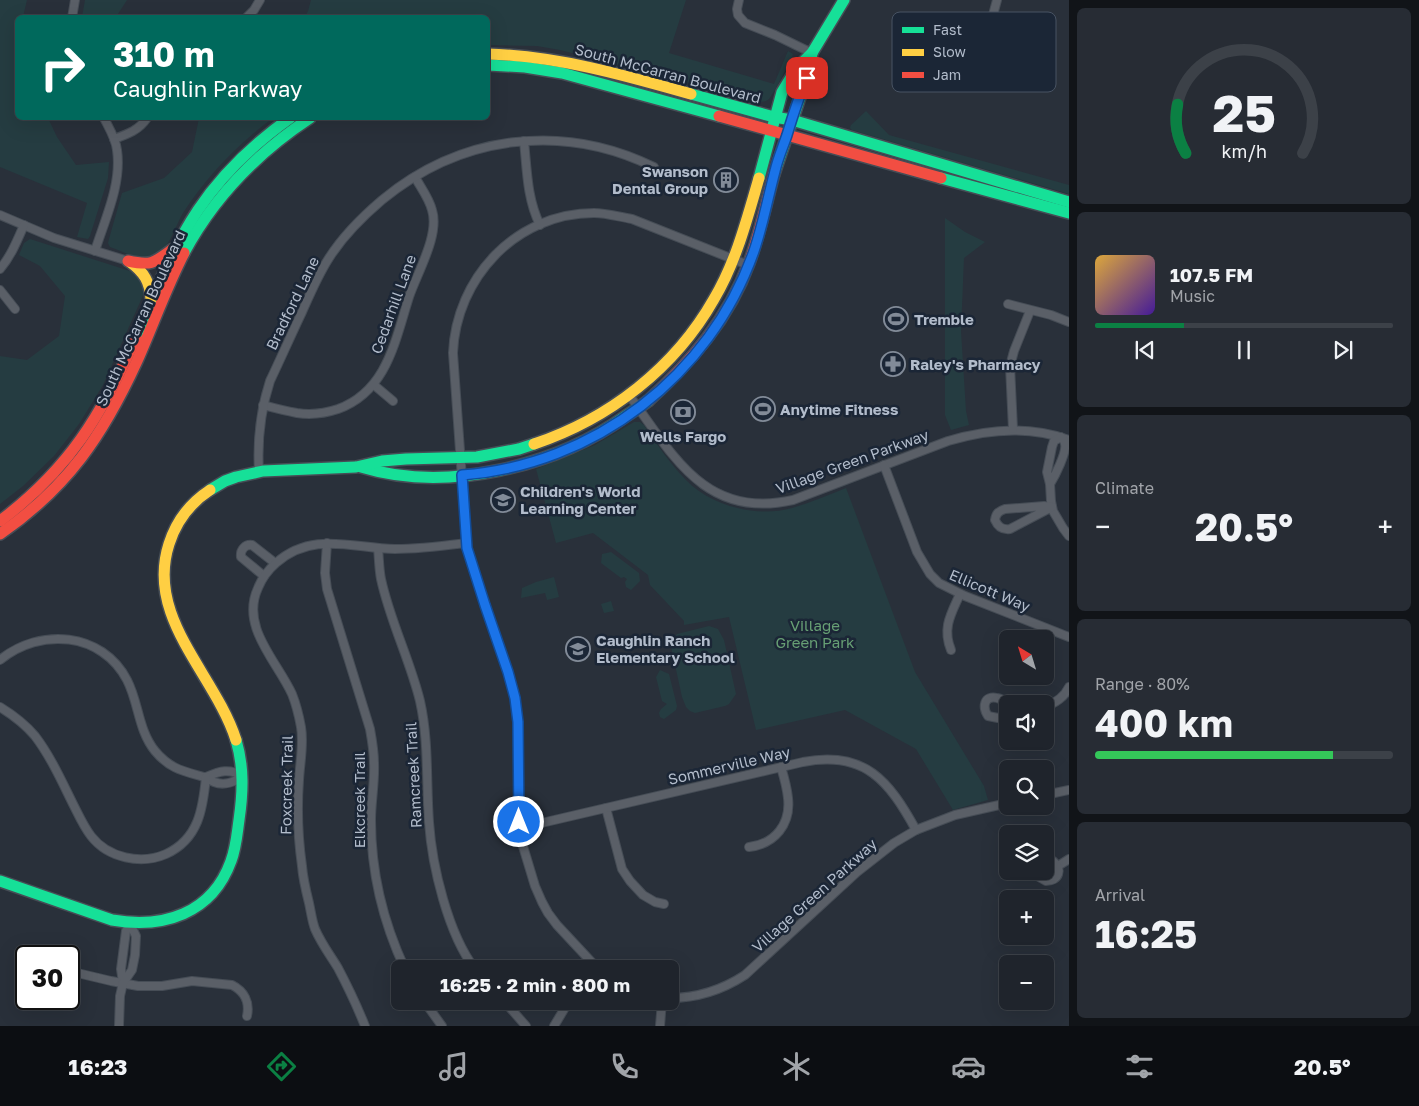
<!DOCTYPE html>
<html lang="en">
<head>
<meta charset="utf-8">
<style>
  :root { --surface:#1f242c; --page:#272c34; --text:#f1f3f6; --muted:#a1a4a9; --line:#3c4148; --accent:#0b8043 }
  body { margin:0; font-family:"Golos Text",sans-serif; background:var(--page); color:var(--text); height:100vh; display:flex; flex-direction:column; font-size:19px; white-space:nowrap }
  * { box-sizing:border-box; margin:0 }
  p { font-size:16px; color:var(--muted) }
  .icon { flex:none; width:28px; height:28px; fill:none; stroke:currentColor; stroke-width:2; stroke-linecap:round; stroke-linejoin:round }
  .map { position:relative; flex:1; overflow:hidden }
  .panel { display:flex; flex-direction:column; gap:8px; padding:8px; background:#111418; width:350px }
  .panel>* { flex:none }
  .guide { position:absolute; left:15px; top:15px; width:475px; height:105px; border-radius:8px; box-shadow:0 5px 20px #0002,0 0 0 1px var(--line); background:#00695c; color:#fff; overflow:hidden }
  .needle { width:32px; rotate:322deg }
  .tools { position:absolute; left:999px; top:630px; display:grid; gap:10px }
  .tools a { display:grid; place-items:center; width:55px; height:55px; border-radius:8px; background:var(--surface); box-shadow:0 5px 20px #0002,0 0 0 1px var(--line); font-size:25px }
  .speed { position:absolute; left:15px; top:945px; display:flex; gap:10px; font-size:25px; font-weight:700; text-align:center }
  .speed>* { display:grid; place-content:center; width:65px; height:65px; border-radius:50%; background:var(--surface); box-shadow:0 5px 20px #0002,0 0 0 1px var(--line); line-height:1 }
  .speed .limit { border:2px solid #111; border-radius:8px; background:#fff; color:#111 }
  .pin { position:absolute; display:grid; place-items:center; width:42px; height:42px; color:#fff; margin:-21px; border-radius:10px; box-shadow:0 2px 8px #0006 }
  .me { position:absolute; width:55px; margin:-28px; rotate:0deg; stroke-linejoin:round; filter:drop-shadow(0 0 4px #0008) }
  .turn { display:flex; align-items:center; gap:18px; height:105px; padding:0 15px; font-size:22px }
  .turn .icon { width:65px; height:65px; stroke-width:2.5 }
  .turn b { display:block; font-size:35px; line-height:42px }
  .big { font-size:38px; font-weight:700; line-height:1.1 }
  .panel .tile { flex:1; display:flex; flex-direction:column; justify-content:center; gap:8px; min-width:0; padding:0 18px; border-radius:8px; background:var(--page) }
  .panel .dial { align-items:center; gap:0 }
  .dial svg { height:130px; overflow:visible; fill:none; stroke:var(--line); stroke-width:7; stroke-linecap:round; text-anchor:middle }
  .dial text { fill:var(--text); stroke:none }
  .song { display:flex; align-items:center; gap:15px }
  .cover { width:60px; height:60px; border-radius:8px; background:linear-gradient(135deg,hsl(40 70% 55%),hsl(260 70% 35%)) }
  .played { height:5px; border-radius:2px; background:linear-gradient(90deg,var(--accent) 30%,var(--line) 30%) }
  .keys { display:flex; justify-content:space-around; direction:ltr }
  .heat { display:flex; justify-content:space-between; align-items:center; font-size:28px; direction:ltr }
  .charge { height:8px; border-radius:4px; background:linear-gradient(90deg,#34c759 80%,var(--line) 0) }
  .trip { position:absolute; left:391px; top:960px; width:288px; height:50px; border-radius:8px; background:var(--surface); box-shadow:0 5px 20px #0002,0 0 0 1px var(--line); font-weight:700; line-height:50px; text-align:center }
  .dock { display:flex; height:80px; justify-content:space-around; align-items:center; background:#0c0e12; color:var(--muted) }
  .dock .icon { width:35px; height:35px }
  .dock .current { color:var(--accent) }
  .dock b { font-size:22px; color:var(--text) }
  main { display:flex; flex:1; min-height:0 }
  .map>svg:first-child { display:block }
  .green { fill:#253c41 }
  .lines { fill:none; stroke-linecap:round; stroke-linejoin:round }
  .street-casing { stroke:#464d56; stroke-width:10 }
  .fast-casing { stroke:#464d56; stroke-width:14 }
  .slow-casing { stroke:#464d56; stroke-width:14 }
  .jam-casing { stroke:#464d56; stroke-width:14 }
  .street { stroke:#5a5f67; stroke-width:8 }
  .fast { stroke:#16e098; stroke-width:11 }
  .slow { stroke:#ffcf43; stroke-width:11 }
  .jam { stroke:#f24e42; stroke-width:11 }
  .route-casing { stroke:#114b97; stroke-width:12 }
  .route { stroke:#1a73e8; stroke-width:9 }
  .labels { text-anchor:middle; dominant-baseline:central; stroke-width:5; stroke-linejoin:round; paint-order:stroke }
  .street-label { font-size:15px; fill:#b2bccb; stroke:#1b2636 }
  .poi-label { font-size:15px; font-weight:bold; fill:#b2bccb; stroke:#1b2636; text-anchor:start }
  .park-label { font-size:15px; fill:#679f74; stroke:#1b2636 }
  .key { fill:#1b2636; stroke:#485363; stroke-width:1 }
  .key-label { font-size:14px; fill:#b2bccb }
</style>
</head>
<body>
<main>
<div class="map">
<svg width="1069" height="1026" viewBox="0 0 1069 1026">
  <rect width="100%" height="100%" fill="#29303a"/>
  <g class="green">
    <path d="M0 0H27L23 17 18 18V118H48L57 137 76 165 109 162 108 178 90 236 88 239 77 237 87 203 0 167Z"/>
    <path d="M85 0H127L116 17H82Z"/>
    <path d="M311 0H686L669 53 774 84 788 51 793 54C792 59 773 95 769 99 766 102 762 102 758 102L676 79 560 50 537 46 488 45V18L305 17 308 11Z"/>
    <path d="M866 111 889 135 1069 185V194L852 130 850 128 851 125Z"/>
    <path d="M199 118H273C238 144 207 176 183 213 177 223 166 255 154 258 140 262 123 251 110 247L108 243 109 239 122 193 164 178 192 152Z"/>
    <path d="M945 218 965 232 985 242 964 258 961 331 966 411 969 425 951 430 945 415Z"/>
    <path d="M30 239 133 272 140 276 145 291 103 385 79 424 54 456 23 486 0 504V356L27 360 59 336 65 296 40 266 19 255 24 243Z"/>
    <path d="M634 422H640L644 425C657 444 670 464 686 480 711 506 757 518 792 508 810 503 828 495 846 488L915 672 984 786 988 800 953 810 916 749 845 710 756 730 729 617 684 625V621L650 585 648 575 593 533 556 543 536 469 595 445Z"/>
    <path d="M611 552 639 573 640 581 631 590 626 587 625 582 627 579 624 577 621 578 601 563 602 554Z"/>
    <path d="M554 577 559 597 547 600 545 593 521 598 522 588 536 582Z"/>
    <path d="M611 601 614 611 604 613 601 604Z"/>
    <path d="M709 626 718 629 724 640 736 694 729 704 725 706 695 713 690 711 686 707 682 697 670 642 677 634Z"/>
    <path d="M660 670 669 674 677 706 676 710 664 719 660 717 659 713 661 709 667 704 662 701 656 677Z"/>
  </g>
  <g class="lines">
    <defs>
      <g id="street">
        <path d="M739 0 737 9 738 15 745 23 775 35 812 53"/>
        <path d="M72 18 75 0"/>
        <path d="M246 18 254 10 260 0"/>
        <path d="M964 81C982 53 989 31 997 0"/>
        <path d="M114 139C128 134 139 130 147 118"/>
        <path d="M524 141C527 170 527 199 540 225"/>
        <path d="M0 215 54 238 128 261"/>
        <path d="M95 251C105 219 122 184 117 150 116 139 109 128 104 118"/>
        <path d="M0 269C11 256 17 241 24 225"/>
        <path d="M0 290 15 309"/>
        <path d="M1008 304 1051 315 1069 322"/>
        <path d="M374 385 393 401"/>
        <path d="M629 395C673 455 705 520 793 500L948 441C988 429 1029 425 1069 440"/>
        <path d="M263 405C274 408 286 411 297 413 310 415 326 413 338 409 387 391 395 341 409 297 417 273 440 235 432 210 429 198 421 188 415 177"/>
        <path d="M1013 429 1010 366 1014 351 1030 311"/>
        <path d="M884 465 917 552 930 574 939 583 965 596 1069 637"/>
        <path d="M259 472C257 439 260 412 270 381 281 358 291 335 302 312 310 294 318 275 329 258 343 236 362 217 382 200 461 135 562 122 654 167"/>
        <path d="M1050 484C1055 476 1067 452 1065 444 1065 441 1063 439 1061 437L1054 441 1052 447 1047 472 1050 484 1051 501 1053 511 1063 528 1069 536"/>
        <path d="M1044 506 1052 507 1010 529C1002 530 998 527 995 520 996 513 999 511 1005 509Z"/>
        <path d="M327 543 325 573 327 589 370 729C372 740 374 751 374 763 375 782 371 801 371 820 371 872 383 922 405 969"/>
        <path d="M378 548C379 558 379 569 381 579 390 621 410 660 420 701 429 741 426 781 429 822 432 866 448 934 475 969"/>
        <path d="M264 576 241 557C240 550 245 544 252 545L275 563"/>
        <path d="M951 650C942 628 951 614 960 594"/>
        <path d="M0 660C40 627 102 632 127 680 139 703 138 730 155 751 170 769 183 771 204 777 208 778 211 781 214 782 224 786 235 782 243 776 229 768 220 771 206 777"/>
        <path d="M0 707C13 715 25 724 35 736 51 757 62 782 74 806 79 816 84 827 91 836 108 858 141 865 166 854 199 839 203 808 206 777"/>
        <path d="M1045 707C1055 703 1064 698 1069 687"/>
        <path d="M1008 716 998 718 988 716C982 707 984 695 997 698 1002 699 1008 702 1012 704"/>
        <path d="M1045 795 1069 790"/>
        <path d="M606 808 622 869 630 881 643 895 655 902 664 904"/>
        <path d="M520 828 803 762C865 750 889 781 916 830"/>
        <path d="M749 847C775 844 791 824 788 798 787 788 784 777 781 767"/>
        <path d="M1058 866 1069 859"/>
        <path d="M1038 871 1039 877 1046 881C1059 881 1063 869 1053 861H1045"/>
        <path d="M598 969 557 925 548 913 542 902 535 886 522 843 519 822 518 723 515 698 508 672 485 605 467 548 453 353C456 278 516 213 594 213 607 213 619 217 632 219L748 265"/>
        <path d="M69 971 111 981 138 986H162L192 981 232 985C244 991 250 1002 247 1016"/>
        <path d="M123 983 121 969 126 931 130 924"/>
        <path d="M670 998C698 998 722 990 745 975L857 872 894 843 916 830 955 815 1008 803"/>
        <path d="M424 1001 442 1026"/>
        <path d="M504 1001 526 1026"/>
        <path d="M119 1026 120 996 123 983 132 970 135 955 136 936 130 924"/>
        <path d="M365 1026C357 1006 348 987 338 968 330 955 321 943 315 929 312 921 311 912 309 903 306 891 303 879 302 866 298 838 297 808 299 780 300 762 304 744 301 727 299 716 296 704 292 694 277 661 240 627 258 588 262 578 268 570 276 563 312 531 352 548 395 549 419 549 442 546 466 543"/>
        <path d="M554 1026 569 1001"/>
        <path d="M660 1026 662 1001"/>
      </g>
      <g id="fast">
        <path d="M488 65 525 67 562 73 719 116"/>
        <path d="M691 94 774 117 792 120 1069 202"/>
        <path d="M774 174 810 68 812 53"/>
        <path d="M759 178 782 92 796 69 812 53 844 0"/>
        <path d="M941 178 1069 213"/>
        <path d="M184 253C214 197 257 153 310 118"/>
        <path d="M136 337C155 293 172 249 198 210 223 173 255 143 290 118"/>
        <path d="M361 467C446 493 555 467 626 416 634 411 641 406 648 401"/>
        <path d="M210 490 225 481 236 477 263 471 356 467 382 461 406 459 477 457 519 449 534 444"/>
        <path d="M0 881 112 920C163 929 212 914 231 861 236 848 237 834 239 820 243 792 244 767 236 740"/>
      </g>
      <g id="slow">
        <path d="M488 54C558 56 624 75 691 94"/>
        <path d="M130 262C144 272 150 282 151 299"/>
        <path d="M534 444C609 419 675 368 714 299 736 262 747 219 759 178"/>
        <path d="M210 490C190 503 176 522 169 544 145 618 215 674 236 740"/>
      </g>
      <g id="jam">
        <path d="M719 116 941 178"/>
        <path d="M128 261C152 266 154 263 173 249"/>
        <path d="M648 401C691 362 729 318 749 263 760 234 766 203 774 174"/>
        <path d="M0 521C69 469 102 415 136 337"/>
        <path d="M0 534C68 487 103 435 137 361 153 325 166 288 184 253"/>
      </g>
    </defs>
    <use href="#street" class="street-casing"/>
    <use href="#fast" class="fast-casing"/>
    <use href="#slow" class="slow-casing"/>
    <use href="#jam" class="jam-casing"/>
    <use href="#street" class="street"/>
    <use href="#fast" class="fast"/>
    <use href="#slow" class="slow"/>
    <use href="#jam" class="jam"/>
  </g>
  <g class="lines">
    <defs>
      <path id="route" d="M519 822 518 722 515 698 508 672 485 605 467 548 462 475C594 465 710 376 754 251 763 225 768 197 775 171 778 158 783 147 787 135 793 115 799 96 807 78"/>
    </defs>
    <use href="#route" class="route-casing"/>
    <use href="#route" class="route"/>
  </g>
  <defs>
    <symbol id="building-ring" viewBox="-11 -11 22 22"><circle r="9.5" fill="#1b2636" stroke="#828b98" stroke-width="1.5"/><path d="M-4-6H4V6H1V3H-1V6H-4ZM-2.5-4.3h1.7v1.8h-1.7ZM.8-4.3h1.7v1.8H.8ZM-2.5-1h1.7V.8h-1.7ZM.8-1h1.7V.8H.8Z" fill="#828b98"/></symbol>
    <symbol id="stadium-ring" viewBox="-11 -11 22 22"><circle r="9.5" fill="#1b2636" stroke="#828b98" stroke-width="1.5"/><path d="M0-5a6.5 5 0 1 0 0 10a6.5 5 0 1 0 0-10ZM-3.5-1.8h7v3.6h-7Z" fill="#828b98"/></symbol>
    <symbol id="pharmacy-ring" viewBox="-11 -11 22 22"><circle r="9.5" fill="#1b2636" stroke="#828b98" stroke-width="1.5"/><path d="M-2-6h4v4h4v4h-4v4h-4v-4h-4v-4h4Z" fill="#828b98"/></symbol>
    <symbol id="bank-ring" viewBox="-11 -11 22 22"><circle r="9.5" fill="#1b2636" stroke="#828b98" stroke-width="1.5"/><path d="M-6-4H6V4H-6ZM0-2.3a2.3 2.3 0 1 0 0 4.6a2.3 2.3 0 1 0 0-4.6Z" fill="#828b98"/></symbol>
    <symbol id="school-ring" viewBox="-11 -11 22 22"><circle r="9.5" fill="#1b2636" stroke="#828b98" stroke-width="1.5"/><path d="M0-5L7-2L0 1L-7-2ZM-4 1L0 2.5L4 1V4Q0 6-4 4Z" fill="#828b98"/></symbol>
  </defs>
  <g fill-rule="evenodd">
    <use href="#building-ring" x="712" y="166" width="28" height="28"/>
    <use href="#stadium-ring" x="882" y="305" width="28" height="28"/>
    <use href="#pharmacy-ring" x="879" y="350" width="28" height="28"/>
    <use href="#stadium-ring" x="749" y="395" width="28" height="28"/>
    <use href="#bank-ring" x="669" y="398" width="28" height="28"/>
    <use href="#school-ring" x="489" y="486" width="28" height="28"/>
    <use href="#school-ring" x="564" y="635" width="28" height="28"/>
  </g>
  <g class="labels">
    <g class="street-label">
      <text transform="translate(668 73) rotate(15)">South McCarran Boulevard</text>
      <text transform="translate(292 303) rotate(-64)">Bradford Lane</text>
      <text transform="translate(393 304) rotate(-70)">Cedarhill Lane</text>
      <text transform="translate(140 318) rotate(-65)">South McCarran Boulevard</text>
      <text transform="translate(852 461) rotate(-20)">Village Green Parkway</text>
      <text transform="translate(990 590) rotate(23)">Ellicott Way</text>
      <text transform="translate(729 765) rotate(-13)">Sommerville Way</text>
      <text transform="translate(413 775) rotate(-93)">Ramcreek Trail</text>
      <text transform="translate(286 785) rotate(-89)">Foxcreek Trail</text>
      <text transform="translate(359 800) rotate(-90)">Elkcreek Trail</text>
      <text transform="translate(814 895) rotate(-42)">Village Green Parkway</text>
    </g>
    <g class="poi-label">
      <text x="708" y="171" text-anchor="end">Swanson<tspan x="708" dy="17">Dental Group</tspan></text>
      <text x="914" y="319">Tremble</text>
      <text x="910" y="364">Raley's Pharmacy</text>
      <text x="780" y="409">Anytime Fitness</text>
      <text x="683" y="436" text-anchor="middle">Wells Fargo</text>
      <text x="520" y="491">Children's World<tspan x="520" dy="17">Learning Center</tspan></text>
      <text x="596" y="640">Caughlin Ranch<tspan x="596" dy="17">Elementary School</tspan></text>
    </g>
    <g class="park-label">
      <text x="815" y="625">Village<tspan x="815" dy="17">Green Park</tspan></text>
    </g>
  </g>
  <rect x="892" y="12" width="164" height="80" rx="8" class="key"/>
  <rect x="902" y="27" width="22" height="6" fill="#16e098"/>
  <rect x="902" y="49" width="22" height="7" fill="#ffcf43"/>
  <rect x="902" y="72" width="22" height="6" fill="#f24e42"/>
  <g class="key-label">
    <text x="933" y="35">Fast</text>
    <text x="933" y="57">Slow</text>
    <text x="933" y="80">Jam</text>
  </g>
</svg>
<div class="tools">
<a><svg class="needle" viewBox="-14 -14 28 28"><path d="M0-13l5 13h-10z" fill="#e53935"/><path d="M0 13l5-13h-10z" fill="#a1a4a9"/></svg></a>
<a><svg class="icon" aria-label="sound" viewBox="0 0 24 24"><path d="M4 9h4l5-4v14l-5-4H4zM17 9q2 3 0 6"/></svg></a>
<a><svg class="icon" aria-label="search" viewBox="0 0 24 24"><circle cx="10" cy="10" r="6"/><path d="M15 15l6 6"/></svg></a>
<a><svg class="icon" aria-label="layers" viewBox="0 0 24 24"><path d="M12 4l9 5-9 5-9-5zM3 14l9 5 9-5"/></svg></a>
<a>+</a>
<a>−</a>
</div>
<div class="speed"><div class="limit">30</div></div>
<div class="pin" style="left:807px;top:78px;background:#d93025"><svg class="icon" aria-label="arrive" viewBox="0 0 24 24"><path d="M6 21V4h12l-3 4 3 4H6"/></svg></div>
<svg class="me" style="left:519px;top:822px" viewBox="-20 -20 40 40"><circle r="17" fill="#1a73e8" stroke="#fff" stroke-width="3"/><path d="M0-11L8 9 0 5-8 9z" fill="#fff"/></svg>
<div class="trip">16:25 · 2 min · 800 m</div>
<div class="guide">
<div class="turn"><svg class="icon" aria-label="right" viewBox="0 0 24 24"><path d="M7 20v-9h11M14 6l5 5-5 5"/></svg><div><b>310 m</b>Caughlin Parkway</div></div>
</div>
</div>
<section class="panel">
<div class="tile dial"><svg viewBox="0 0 100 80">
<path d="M14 69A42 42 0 1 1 86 69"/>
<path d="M14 69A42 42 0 0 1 9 39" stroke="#0b8043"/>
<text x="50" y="56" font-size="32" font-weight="700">25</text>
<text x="50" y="72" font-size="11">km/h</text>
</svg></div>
<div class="tile">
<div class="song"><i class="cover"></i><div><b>107.5 FM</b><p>Music</p></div></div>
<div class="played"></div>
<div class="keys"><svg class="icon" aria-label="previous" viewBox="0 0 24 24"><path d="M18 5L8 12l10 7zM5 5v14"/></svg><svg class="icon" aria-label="pause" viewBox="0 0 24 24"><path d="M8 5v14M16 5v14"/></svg><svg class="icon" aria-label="next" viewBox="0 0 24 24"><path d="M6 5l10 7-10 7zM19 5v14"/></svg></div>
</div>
<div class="tile"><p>Climate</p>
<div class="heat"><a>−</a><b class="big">20.5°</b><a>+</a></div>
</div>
<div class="tile"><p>Range · 80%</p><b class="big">400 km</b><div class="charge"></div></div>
<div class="tile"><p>Arrival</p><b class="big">16:25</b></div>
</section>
</main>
<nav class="dock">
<b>16:23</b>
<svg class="icon current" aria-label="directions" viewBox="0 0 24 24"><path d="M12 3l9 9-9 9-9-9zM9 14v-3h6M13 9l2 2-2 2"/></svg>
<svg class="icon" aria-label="music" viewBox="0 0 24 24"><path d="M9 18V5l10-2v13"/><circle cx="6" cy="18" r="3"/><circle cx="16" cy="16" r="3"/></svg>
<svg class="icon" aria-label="phone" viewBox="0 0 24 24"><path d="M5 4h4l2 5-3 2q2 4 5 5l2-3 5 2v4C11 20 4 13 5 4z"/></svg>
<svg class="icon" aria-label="climate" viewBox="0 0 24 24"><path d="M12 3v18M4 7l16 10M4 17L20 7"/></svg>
<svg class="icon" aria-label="car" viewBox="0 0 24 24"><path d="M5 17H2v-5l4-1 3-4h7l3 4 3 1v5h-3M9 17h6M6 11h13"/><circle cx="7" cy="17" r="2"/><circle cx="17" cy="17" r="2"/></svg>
<svg class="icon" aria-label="filters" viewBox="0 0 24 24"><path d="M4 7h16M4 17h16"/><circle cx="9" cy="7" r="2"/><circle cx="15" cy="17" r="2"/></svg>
<b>20.5°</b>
</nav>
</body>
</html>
